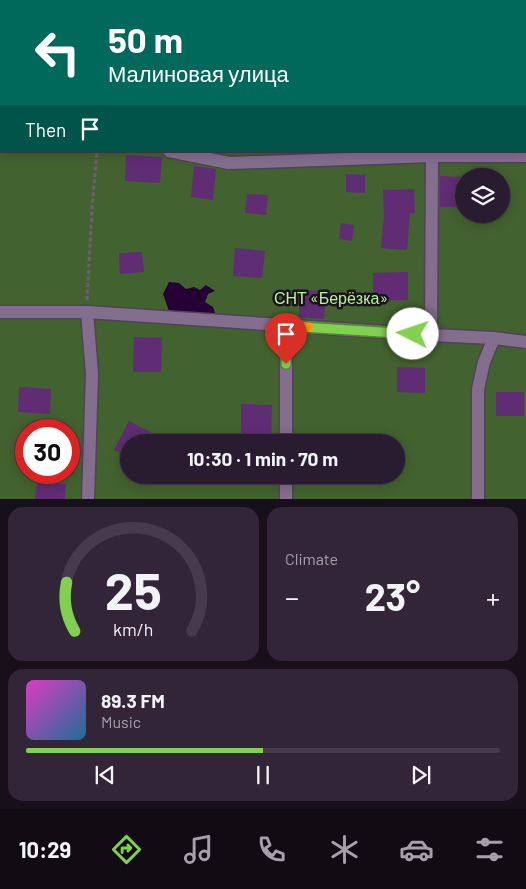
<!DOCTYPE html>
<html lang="en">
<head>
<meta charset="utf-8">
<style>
  :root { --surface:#2a1c30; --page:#322538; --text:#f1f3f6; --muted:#a5a1ab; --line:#463a4c; --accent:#82d050 }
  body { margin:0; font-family:Barlow,sans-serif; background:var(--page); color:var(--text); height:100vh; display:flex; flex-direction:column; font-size:19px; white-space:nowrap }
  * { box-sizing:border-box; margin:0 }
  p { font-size:16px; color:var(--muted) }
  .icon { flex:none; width:28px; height:28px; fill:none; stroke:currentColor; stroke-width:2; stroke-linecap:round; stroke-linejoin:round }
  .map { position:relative; height:499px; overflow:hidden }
  .drawer { display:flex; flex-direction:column; gap:8px; padding:8px; background:#170f1a; flex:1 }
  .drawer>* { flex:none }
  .banner { position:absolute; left:0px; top:0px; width:526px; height:152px; box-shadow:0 2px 12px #0003,0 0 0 1px var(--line); background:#00695c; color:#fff; overflow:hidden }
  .tools { position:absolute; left:455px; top:168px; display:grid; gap:10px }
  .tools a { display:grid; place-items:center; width:55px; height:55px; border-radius:50%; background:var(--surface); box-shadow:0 2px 12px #0003,0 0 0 1px var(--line); font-size:25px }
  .speed { position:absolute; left:15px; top:419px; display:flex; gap:10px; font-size:25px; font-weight:700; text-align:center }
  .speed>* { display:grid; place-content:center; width:65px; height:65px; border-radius:50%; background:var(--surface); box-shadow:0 2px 12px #0003,0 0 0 1px var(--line); line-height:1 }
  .speed .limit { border:8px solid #d22; background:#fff; color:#111 }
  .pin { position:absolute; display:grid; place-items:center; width:42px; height:42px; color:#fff; margin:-51px -21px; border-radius:50% 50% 50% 0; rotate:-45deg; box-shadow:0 0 5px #0007 }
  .pin .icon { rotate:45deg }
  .me { position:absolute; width:55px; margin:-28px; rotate:274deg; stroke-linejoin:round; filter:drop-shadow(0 0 4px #0008) }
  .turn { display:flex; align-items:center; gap:18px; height:105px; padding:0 25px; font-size:22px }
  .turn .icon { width:65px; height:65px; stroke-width:2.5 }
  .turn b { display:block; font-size:35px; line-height:42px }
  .then { display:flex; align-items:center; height:48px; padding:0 25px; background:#0003; gap:10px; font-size:19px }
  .big { font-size:38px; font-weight:700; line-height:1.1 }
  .drawer .card { flex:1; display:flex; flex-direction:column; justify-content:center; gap:8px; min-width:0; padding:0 18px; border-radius:15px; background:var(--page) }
  .drawer .dial { align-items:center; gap:0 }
  .dial svg { height:130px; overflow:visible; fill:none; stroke:var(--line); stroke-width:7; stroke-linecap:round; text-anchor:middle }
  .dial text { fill:var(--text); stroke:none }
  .song { display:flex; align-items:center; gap:15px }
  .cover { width:60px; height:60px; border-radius:8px; background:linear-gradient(135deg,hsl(310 70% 55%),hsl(200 70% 35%)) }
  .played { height:5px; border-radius:2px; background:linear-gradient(90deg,var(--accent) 50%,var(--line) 50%) }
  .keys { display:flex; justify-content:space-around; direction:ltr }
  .heat { display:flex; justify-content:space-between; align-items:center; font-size:28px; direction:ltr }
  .drawer .tiles { flex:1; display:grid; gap:8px; grid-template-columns:1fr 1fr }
  .card:last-child { grid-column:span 2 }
  .trip { position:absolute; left:120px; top:434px; width:285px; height:50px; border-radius:25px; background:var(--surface); box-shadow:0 2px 12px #0003,0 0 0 1px var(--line); font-weight:700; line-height:50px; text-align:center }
  .tab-bar { display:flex; height:80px; justify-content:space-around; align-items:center; background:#110b13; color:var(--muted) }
  .tab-bar .icon { width:35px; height:35px }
  .tab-bar .active { color:var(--accent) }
  .tab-bar b { font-size:22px; color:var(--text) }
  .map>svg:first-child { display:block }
  .green { fill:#42622f; fill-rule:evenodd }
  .water { fill:#260034 }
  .building { fill:#602c74 }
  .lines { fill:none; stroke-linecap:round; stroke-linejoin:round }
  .minor-casing { stroke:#53425a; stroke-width:15 }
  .path { stroke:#6f5e76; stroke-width:3; stroke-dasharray:4 2.5; stroke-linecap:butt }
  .minor { stroke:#836e8d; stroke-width:12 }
  .route-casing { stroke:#548734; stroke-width:12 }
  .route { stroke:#82d050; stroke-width:9 }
  .slow { stroke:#f59e0b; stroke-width:9 }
  .labels { text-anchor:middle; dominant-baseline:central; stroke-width:5; stroke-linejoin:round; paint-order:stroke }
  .park-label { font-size:16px; fill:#b2f88c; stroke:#1b121e }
</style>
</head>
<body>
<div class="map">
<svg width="526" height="499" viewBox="0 0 526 499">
  <rect width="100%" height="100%" fill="#382540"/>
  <path class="green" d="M0 0H526V499H0ZM1 1H525V151H1ZM464 176H501V214H464ZM26 430H69V472H26ZM129 442H396V475H129Z"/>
  <path class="water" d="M169 282 179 283 186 289 194 287 200 290 206 285 215 291 208 294 205 302 213 307 216 316 192 318 169 311 163 294Z"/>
  <g class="building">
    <path d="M126 155 162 157 160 183 125 181Z"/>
    <path d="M194 166 216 169 213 200 191 197Z"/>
    <path d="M346 174 365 175V193L346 192Z"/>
    <path d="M440 176 464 177V207H440Z"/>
    <path d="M414 189 415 213H410L407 250 381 248 384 214 383 190Z"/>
    <path d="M247 194 268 195 266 215 245 213Z"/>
    <path d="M341 223 354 225 352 241 339 239Z"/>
    <path d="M235 248 265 251 262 278 233 276Z"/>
    <path d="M142 252 144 272 120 274 119 253Z"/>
    <path d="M405 272H408V300L373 301V273Z"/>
    <path d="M300 290 326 291 324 319 299 317Z"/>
    <path d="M134 337 162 338 161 372H133Z"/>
    <path d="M397 367 425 368V393L397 392Z"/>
    <path d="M19 387 51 389 50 414 18 412Z"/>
    <rect x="496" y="392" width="28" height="24"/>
    <path d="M241 404 272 405 271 441 241 440Z"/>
    <path d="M129 421 169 442H129V457L114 450Z"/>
    <path d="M37 482 66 484 65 499H35Z"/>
  </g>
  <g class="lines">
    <defs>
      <g id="minor">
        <path d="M169 151 229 163 432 156H526"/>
        <path d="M0 312H87L431 335 494 338 526 342"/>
        <path d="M87 312 92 374 88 499"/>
        <path d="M286 325V442"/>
        <path d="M431 335 432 156"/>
        <path d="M286 475V499"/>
        <path d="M478 499V389L484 362 494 338"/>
      </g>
    </defs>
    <use href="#minor" class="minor-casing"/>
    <g class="path">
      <path d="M0 25H1"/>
      <path d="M87 300 92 209 97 151"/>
    </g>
    <use href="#minor" class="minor"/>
  </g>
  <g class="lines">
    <defs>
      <path id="route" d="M286 364V326L413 334"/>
    </defs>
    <use href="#route" class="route-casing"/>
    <use href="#route" class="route"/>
    <path class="slow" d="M286 336V326L309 327"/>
  </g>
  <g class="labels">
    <g class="park-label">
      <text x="331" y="297">СНТ «Берёзка»</text>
    </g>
  </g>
</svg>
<div class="tools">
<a><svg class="icon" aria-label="layers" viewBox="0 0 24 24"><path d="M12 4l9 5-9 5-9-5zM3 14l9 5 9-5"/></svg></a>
</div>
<div class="speed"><div class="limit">30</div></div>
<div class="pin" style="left:286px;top:364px;background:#d93025"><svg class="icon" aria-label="arrive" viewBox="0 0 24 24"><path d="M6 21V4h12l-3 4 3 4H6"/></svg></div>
<svg class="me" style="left:413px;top:334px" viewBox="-20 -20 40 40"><circle r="19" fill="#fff"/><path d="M0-13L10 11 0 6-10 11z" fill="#82d050"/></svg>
<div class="trip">10:30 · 1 min · 70 m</div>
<div class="banner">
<div class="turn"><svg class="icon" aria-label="left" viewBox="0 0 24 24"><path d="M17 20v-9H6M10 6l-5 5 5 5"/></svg><div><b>50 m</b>Малиновая улица</div></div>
<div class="then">Then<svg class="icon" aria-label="arrive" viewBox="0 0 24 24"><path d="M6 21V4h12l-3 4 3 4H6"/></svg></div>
</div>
</div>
<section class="drawer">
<div class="tiles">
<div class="card dial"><svg viewBox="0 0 100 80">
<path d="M14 69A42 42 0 1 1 86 69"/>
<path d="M14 69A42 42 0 0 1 9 39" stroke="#82d050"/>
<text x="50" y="56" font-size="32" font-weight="700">25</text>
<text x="50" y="72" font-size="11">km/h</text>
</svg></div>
<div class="card"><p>Climate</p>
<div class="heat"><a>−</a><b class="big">23°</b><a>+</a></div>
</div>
<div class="card">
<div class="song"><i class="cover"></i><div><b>89.3 FM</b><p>Music</p></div></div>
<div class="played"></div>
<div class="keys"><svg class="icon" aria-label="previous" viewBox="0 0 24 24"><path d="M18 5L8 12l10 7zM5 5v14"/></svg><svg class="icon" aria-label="pause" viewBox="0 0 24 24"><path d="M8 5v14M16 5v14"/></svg><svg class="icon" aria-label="next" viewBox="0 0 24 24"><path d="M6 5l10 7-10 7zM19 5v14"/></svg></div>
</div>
</div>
</section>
<nav class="tab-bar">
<b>10:29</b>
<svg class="icon active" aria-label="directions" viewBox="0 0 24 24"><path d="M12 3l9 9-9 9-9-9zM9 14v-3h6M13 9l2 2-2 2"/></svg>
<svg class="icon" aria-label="music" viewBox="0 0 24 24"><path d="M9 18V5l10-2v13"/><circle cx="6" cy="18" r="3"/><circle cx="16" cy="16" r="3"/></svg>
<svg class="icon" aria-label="phone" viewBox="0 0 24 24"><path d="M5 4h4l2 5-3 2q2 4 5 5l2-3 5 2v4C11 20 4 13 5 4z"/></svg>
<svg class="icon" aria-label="climate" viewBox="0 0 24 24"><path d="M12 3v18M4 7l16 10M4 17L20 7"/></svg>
<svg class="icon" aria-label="car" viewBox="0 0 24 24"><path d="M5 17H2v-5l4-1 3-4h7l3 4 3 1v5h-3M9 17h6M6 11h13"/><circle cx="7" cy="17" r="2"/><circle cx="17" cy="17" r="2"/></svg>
<svg class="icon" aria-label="filters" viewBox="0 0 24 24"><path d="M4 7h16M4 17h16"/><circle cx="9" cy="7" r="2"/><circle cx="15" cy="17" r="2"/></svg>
</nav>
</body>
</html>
